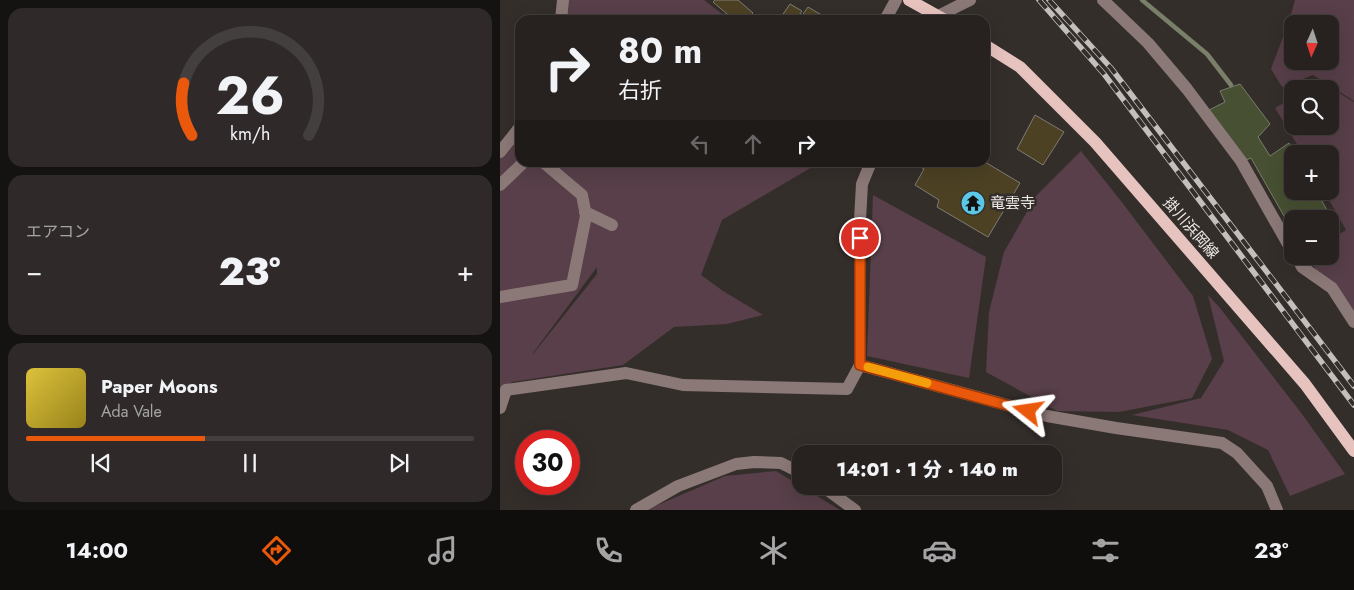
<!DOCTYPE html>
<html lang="ja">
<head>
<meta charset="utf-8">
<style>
  :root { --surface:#272220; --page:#2f2a29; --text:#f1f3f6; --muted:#a4a4a5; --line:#433f3e; --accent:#ea580c }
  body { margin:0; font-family:Jost,"Noto Sans JP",sans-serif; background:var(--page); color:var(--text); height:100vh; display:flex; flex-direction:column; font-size:19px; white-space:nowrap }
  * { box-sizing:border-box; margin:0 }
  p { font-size:16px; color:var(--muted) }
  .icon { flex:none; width:28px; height:28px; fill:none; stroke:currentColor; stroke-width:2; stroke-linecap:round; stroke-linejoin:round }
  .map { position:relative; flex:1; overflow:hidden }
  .drawer { display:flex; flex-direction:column; gap:8px; padding:8px; background:#151312; width:500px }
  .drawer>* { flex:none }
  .guide { position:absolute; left:15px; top:15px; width:475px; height:152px; border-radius:15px; box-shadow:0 5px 20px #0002,0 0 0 1px var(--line); background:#272220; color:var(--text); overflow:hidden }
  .needle { width:32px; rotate:183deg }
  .fabs { position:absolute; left:784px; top:15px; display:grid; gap:10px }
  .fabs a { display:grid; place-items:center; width:55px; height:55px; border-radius:10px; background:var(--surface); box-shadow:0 5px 20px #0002,0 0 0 1px var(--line); font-size:25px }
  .speed { position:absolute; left:15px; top:430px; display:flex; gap:10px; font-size:25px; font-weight:700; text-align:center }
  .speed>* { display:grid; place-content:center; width:65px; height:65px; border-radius:50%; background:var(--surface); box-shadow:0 5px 20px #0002,0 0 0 1px var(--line); line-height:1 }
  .speed .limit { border:8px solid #d22; background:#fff; color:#111 }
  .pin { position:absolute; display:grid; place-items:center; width:42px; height:42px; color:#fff; margin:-21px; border:2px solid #fff; border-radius:50%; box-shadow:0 1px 5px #0007 }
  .me { position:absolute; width:55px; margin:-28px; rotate:285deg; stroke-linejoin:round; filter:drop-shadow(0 0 4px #0008) }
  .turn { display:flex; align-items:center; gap:18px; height:105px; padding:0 20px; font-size:22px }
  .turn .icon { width:65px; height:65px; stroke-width:2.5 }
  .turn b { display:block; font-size:35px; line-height:42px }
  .lanes { display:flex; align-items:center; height:48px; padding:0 20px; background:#0003; justify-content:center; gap:25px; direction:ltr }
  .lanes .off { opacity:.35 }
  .big { font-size:38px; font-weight:800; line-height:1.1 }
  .drawer .card { flex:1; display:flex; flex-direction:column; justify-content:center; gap:8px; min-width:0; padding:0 18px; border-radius:15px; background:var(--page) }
  .drawer .dial { align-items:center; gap:0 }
  .dial svg { height:130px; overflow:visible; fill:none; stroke:var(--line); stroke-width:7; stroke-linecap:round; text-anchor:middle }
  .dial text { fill:var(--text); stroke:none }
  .song { display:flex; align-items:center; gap:15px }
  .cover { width:60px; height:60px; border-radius:8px; background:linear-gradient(135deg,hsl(50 70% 55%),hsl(50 70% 35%)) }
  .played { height:5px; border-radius:2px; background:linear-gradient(90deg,var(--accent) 40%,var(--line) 40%) }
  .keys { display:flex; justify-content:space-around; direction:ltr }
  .heat { display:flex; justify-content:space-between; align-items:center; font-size:28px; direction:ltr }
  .trip { position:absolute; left:292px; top:445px; width:270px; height:50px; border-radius:15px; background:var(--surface); box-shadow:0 5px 20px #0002,0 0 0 1px var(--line); font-weight:800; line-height:50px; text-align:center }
  .tabs { display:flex; height:80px; justify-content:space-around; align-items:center; background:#100e0d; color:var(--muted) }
  .tabs .icon { width:35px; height:35px }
  .tabs .selected { color:var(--accent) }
  .tabs b { font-size:22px; color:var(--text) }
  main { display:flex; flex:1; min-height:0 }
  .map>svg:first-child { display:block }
  .green { fill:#583f49; fill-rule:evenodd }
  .water { fill:#475032; stroke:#797f69 }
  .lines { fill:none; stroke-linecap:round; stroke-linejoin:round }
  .stream { stroke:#797f69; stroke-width:4.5 }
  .building { fill:#4c4123; stroke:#7e7c75 }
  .minor { stroke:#8b7977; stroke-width:12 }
  .major { stroke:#e7c3bf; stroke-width:12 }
  .rail-casing { stroke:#c2bfbc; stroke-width:5.5 }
  .rail { stroke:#342e2b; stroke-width:4; stroke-dasharray:11; stroke-linecap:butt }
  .route-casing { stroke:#983908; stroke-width:12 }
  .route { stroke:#ea580c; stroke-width:9 }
  .slow { stroke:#f59e0b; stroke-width:9 }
  .labels { text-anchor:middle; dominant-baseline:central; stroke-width:5; stroke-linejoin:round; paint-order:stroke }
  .poi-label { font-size:15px; fill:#efece9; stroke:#342e2b; text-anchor:start }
  .street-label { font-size:15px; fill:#efece9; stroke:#342e2b }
</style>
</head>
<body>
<main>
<section class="drawer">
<div class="card dial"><svg viewBox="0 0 100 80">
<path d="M14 69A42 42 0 1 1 86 69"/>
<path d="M14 69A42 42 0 0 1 9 37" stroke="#ea580c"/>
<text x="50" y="56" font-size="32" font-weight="700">26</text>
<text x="50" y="72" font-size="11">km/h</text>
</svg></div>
<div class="card"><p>エアコン</p>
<div class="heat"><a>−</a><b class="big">23°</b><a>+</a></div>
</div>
<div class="card">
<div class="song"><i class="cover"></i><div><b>Paper Moons</b><p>Ada Vale</p></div></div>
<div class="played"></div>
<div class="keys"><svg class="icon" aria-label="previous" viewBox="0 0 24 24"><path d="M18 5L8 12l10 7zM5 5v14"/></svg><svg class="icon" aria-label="pause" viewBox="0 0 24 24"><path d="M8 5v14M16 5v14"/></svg><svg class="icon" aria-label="next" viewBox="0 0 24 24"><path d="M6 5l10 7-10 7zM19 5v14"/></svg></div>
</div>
</section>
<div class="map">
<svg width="854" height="510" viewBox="0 0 854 510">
  <rect width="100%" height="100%" fill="#342e2b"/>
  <g class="green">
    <path d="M68 0H204L230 20H61Z"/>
    <path d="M795 0H854V101L813 75 782 87 771 69 789 21ZM792 24H830V61H792Z"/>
    <path d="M822 83 854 102V327L807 256H830V240L846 230 824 191H830V154H803L775 108 792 98V126H830V89H812Z"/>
    <path d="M20 131V162L319 163 222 220 201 275 223 291 263 315 227 324 174 327 123 365 12 382 6 390 0 408V149ZM97 267V274L33 354V353Z"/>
    <path d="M581 151 621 201 693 296 712 359 692 398 619 412 557 411 486 372 489 312 504 252 536 196Z"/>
    <path d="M373 195 486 257 469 378 367 356Z"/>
    <path d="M708 295 720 308 802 414 845 474 790 496 768 450 728 430 632 415 701 398 724 361Z"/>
    <path d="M276 471 340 510H146L225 476Z"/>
  </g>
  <path class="water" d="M740 84 770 124 758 137 770 156 789 143 795 154H792V191H816L838 229 830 233V219H792V230L751 158 746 160 709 110 725 102 720 91Z"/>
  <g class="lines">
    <path class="stream" d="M642 0 707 54 731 85"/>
  </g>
  <g class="building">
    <path d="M215 0H238L253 13 247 20H234L213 2Z"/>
    <path d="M290 4 302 11 296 20H279Z"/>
    <path d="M308 7 325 17 323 20H299Z"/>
    <path d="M535 115 564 132 543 165 517 149Z"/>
    <path d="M413 162H463L466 164 467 162H485L520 183 488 237 437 207 439 200 415 185 424 169Z"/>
  </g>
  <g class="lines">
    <g class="minor">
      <path d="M603 0 648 43 687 89 741 161 792 251"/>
      <path d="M438 16 470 0"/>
      <path d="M61 20 63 0"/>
      <path d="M385 20 396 0"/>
      <path d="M0 152 20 127"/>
      <path d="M371 162 362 184 360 220V365L547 416 616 428 722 443 737 453 767 486 777 510"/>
      <path d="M0 185 24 162"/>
      <path d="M85 212 112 225"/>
      <path d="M796 256 802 267 832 288 854 322"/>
      <path d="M0 297 72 285 86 216 82 195 43 162"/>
      <path d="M0 408 6 390 126 373 183 385 347 389 360 365"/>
      <path d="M322 486 355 510"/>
      <path d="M136 510 178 486 236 464 254 462 281 463 301 473"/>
    </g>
    <g class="major">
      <path d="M409 0 445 20"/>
      <path d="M485 45 520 67 595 142 805 384 854 451"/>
    </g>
    <defs>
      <g id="rail">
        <path d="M539 0 604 74 854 405"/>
        <path d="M549 0 611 68 854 386"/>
      </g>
    </defs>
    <use href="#rail" class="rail-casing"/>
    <use href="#rail" class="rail"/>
  </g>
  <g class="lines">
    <defs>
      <path id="route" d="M360 238V365L528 411"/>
    </defs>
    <use href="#route" class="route-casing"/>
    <use href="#route" class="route"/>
    <path class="slow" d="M368 367 427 383"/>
  </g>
  <defs>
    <symbol id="temple-disc" viewBox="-11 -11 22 22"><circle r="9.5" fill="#5ac8e6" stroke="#342e2b"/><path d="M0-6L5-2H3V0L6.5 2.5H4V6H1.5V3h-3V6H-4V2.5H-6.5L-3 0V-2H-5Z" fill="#111"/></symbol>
  </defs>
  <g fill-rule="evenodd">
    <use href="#temple-disc" x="459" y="189" width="28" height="28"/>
  </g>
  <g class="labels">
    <g class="poi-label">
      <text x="490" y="203">竜雲寺</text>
    </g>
    <g class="street-label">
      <text transform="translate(691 228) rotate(49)">掛川浜岡線</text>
    </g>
  </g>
</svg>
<div class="fabs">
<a><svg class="needle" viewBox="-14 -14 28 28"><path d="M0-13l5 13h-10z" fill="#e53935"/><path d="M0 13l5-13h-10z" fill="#a4a4a5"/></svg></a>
<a><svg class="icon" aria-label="search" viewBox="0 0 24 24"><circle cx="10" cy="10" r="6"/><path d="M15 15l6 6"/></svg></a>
<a>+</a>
<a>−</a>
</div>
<div class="speed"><div class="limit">30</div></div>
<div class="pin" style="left:360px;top:238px;background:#d93025"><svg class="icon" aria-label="arrive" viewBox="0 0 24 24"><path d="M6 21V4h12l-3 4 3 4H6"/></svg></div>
<svg class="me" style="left:528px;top:411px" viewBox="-20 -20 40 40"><path d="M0-17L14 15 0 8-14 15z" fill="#ea580c" stroke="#fff" stroke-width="4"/></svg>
<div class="trip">14:01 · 1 分 · 140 m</div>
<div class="guide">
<div class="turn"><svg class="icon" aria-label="right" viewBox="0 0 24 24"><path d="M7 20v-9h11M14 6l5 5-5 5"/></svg><div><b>80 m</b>右折</div></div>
<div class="lanes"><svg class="icon off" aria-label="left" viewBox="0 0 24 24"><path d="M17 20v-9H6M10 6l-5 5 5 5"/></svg><svg class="icon off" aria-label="ahead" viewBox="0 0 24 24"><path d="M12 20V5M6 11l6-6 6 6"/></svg><svg class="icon" aria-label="right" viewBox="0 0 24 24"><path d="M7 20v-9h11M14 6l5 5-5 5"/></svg></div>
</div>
</div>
</main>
<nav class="tabs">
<b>14:00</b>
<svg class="icon selected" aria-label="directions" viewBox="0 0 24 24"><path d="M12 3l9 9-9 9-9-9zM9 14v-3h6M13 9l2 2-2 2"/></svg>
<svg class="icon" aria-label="music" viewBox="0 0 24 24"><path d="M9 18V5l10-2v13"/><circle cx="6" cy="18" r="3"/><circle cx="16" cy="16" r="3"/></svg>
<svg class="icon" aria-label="phone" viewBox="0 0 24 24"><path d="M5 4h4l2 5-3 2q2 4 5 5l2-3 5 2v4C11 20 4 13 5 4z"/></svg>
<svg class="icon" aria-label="climate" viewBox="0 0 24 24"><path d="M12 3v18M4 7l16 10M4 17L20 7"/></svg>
<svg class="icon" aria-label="car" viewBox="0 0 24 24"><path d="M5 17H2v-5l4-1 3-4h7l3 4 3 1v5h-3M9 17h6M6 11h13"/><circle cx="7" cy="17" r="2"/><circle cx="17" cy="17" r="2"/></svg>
<svg class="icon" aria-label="filters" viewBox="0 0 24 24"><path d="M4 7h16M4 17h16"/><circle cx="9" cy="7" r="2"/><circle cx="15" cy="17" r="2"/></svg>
<b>23°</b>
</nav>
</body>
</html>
